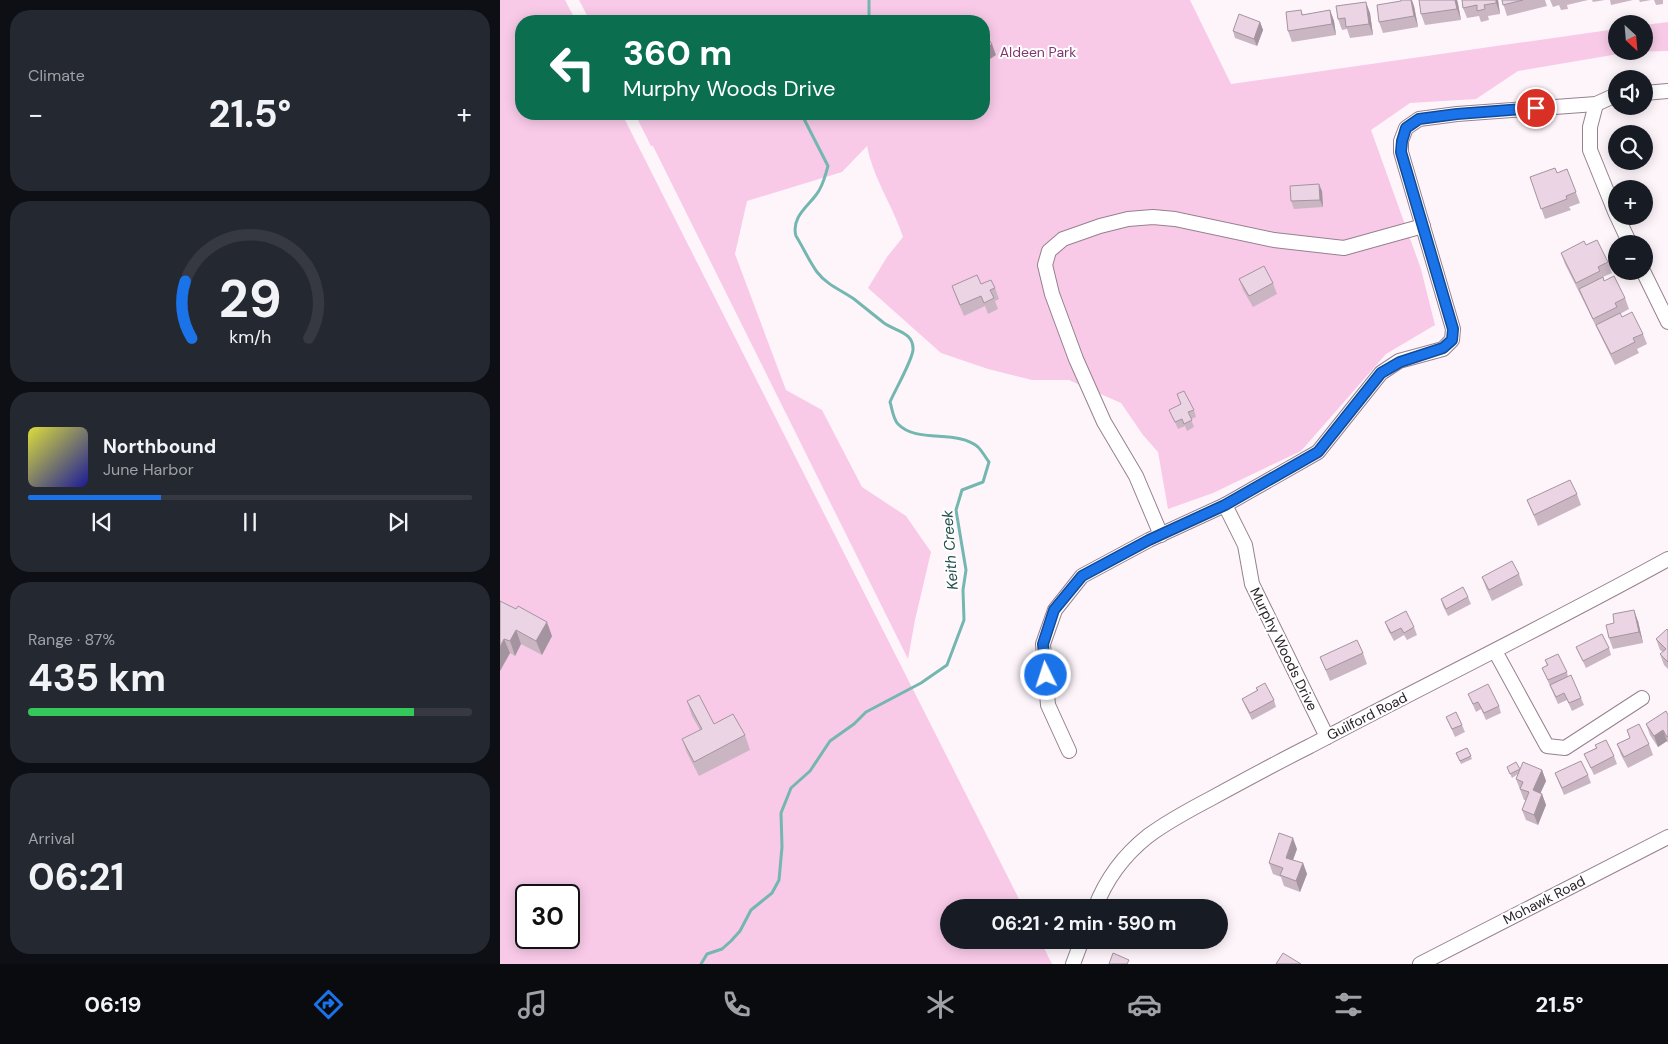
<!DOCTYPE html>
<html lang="en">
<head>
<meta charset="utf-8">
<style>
  :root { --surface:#171b24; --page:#242831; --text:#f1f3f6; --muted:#9ea1a6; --line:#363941; --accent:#1a73e8 }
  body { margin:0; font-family:"DM Sans",sans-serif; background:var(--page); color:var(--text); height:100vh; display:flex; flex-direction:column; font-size:19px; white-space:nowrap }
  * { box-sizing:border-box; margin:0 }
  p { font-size:16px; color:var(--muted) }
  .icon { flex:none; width:28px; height:28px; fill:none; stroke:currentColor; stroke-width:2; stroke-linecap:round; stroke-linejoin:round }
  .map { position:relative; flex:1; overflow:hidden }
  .drawer { display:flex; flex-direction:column; gap:10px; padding:10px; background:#0d0f14; width:500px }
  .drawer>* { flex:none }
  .banner { position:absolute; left:15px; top:15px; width:475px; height:105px; border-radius:20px; box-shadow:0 2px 12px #0003; background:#0b6e4f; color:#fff; overflow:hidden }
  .needle { width:32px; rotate:154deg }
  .buttons { position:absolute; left:1108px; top:15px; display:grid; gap:10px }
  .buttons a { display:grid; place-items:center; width:45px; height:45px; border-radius:50%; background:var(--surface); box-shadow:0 2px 12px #0003; font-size:25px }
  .speed { position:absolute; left:15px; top:884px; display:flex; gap:10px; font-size:25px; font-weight:700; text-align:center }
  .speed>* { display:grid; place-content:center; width:65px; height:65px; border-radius:50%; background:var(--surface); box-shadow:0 2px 12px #0003; line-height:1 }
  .speed .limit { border:2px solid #111; border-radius:8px; background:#fff; color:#111 }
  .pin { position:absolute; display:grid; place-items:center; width:42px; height:42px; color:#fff; margin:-21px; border:2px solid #fff; border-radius:50%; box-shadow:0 1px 5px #0007 }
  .me { position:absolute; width:55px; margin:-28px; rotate:356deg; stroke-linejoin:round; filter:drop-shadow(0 0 4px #0008) }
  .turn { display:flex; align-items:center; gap:18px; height:105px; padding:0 25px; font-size:22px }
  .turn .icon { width:65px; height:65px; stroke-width:2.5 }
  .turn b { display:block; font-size:35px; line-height:42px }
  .big { font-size:38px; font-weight:700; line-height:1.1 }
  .drawer .widget { flex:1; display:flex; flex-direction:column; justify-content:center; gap:8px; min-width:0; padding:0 18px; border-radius:20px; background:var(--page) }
  .drawer .dial { align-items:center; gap:0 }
  .dial svg { height:130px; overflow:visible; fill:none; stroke:var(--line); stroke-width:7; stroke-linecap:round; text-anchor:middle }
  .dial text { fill:var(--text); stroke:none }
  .song { display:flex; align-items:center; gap:15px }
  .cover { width:60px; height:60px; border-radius:8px; background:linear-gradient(135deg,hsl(60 70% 55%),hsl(240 70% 35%)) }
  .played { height:5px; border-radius:2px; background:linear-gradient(90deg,var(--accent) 30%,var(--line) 30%) }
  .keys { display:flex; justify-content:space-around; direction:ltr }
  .heat { display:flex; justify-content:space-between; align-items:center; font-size:28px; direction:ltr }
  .charge { height:8px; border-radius:4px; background:linear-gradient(90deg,#34c759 87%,var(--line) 0) }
  .trip { position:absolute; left:440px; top:899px; width:288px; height:50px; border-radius:25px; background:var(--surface); box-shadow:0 2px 12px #0003; font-weight:700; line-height:50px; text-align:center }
  .tabs { display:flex; height:80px; justify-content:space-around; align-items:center; background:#090b0e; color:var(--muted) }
  .tabs .icon { width:35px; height:35px }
  .tabs .selected { color:var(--accent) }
  .tabs b { font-size:22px; color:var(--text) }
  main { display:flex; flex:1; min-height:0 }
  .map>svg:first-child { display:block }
  .green { fill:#f8cae8; fill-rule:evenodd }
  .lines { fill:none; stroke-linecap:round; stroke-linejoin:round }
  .stream { stroke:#74b6b0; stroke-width:3 }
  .minor-casing { stroke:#96818f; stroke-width:16 }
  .minor { stroke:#fff; stroke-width:14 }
  .wall { fill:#cab6c3 }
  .shaded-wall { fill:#a4949f }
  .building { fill:#ebd4e3; stroke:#a4949f }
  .route-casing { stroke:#114b97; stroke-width:12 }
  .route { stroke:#1a73e8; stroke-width:9 }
  .labels { text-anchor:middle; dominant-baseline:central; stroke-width:4; stroke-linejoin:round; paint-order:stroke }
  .park-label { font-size:14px; fill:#81376d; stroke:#fff }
  .street-label { font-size:14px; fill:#2b2228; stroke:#fff }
  .water-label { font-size:15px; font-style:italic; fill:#214d49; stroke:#fff }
</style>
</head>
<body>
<main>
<section class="drawer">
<div class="widget"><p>Climate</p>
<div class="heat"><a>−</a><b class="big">21.5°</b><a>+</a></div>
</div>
<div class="widget dial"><svg viewBox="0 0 100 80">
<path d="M14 69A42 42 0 1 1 86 69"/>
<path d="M14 69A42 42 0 0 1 10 34" stroke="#1a73e8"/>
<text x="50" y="56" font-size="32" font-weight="700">29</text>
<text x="50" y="72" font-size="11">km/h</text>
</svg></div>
<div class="widget">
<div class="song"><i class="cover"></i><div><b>Northbound</b><p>June Harbor</p></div></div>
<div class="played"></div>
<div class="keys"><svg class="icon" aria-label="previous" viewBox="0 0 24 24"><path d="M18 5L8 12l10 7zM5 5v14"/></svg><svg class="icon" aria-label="pause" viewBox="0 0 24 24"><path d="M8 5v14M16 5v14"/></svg><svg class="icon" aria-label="next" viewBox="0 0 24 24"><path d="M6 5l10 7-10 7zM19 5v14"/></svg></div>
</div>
<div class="widget"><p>Range · 87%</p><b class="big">435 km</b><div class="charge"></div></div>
<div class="widget"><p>Arrival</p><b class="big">06:21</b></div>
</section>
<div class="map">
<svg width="1168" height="964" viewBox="0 0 1168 964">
  <rect width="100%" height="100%" fill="#fef5fb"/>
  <g class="green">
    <path d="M0 0H65L76 21H21V114H122L523 907 449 908V940H540L552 964H0ZM26 895H69V938H26Z"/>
    <path d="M79 0H690L731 84 1116 29V51H1144V25L1168 22V51L1130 52 1018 71 976 99 910 103 871 130 921 269 935 325 886 354 801 451 713 493 668 509 658 452 643 435 621 403 569 380H532L488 369 441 353 368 288 387 257 403 237C393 206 373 178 367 146L342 172 247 201 235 254 286 390 322 410 362 487 406 516 431 552 415 620 408 659 153 146H151L135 114H484V21H90Z"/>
  </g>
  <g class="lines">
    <g class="stream">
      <path d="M369 21V0"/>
      <path d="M201 964 207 954 222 949 231 941 240 931 251 910 272 893 279 880 282 847 281 813 291 788 310 771 330 741 354 724 366 712 421 683 447 665 464 620 463 590 466 570 456 510 462 490 483 482 489 462C486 458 482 451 478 447 457 429 417 444 398 424 393 419 392 408 390 402 395 390 412 361 413 350 414 332 395 331 384 323 374 315 364 307 354 299 341 290 327 285 317 272 309 261 303 247 296 236 291 218 307 207 316 195 323 187 325 176 328 166L304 119 306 114"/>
    </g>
    <defs>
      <g id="minor">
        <path d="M1144 93 1168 91"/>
        <path d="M1096 104 1090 127V150L1116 214"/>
        <path d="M1117 216 1130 244"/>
        <path d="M1143 271 1168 322"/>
        <path d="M725 505 745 545 752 584 827 737"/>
        <path d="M661 535 636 476 604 422 576 359 552 294 545 265 549 251 563 239 600 226 628 219 653 217 675 219 774 240 844 248 923 226"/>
        <path d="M995 651 1047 746 1065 748 1142 698"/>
        <path d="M569 751 548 705 543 644 555 610 582 576 649 540 725 505 818 452 881 373 899 361 943 349 952 340 953 329 901 152V141L906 128 919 119 957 114 1096 104 1116 95"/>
        <path d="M595 908C606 879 624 855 648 836 667 822 689 810 710 799 743 781 776 763 810 746 929 683 1050 624 1168 559"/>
        <path d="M573 964 582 940"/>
        <path d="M920 964 1168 837"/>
      </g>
    </defs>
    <use href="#minor" class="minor-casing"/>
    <use href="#minor" class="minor"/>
  </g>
  <g class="wall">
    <path d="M919 0H957L958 4 961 20 925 25 921 14Z"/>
    <path d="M962 0H998L1000 14 988 16 989 20 981 22 979 16 967 18 963 8Z"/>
    <path d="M1002 0H1045L1047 6 1007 16Z"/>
    <path d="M1050 0H1088L1067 5 1068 9 1061 10 1059 5 1053 7Z"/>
    <path d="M1092 0H1105L1093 2Z"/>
    <path d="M1110 0H1133L1111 5Z"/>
    <path d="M1139 0H1151L1140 2Z"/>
    <path d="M1154 0H1163V4L1156 5Z"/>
    <path d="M914 6 918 27 883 33 879 22Z"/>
    <path d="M801 10 803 15 830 10 834 21 836 35 792 42 788 31Z"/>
    <path d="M870 13 873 35 850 38 847 29 842 30 838 19Z"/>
    <path d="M760 22 763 30 757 46 735 38 733 31Z"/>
    <path d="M1067 169 1080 203 1069 207 1071 210 1045 219 1030 177 1057 173Z"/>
    <path d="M822 191 823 207 794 209 791 201Z"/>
    <path d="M1086 245 1108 262 1112 273 1103 277 1104 281 1125 298 1129 309 1120 314 1122 317 1143 334 1147 344 1137 349 1139 353 1115 365 1083 300 1065 264 1061 253Z"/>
    <path d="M739 279 773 283 777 294 753 307 743 290Z"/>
    <path d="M481 284 495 288 499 299 495 301 498 309 488 314 485 306 464 316 456 297 452 286Z"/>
    <path d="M677 394 694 410 696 417 691 419 694 427 687 431 685 426 678 429 669 410 681 404Z"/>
    <path d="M1077 494 1081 505 1038 526 1027 500Z"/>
    <path d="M1019 574 1023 585 992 601 986 588 982 577Z"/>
    <path d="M968 597 971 604 948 616 943 606 941 599Z"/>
    <path d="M0 601 52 636 42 655 21 644 15 656 10 653 0 671Z"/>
    <path d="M1138 621 1143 643 1113 649 1109 638 1114 623Z"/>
    <path d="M885 622 914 627 917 635 907 640 904 635 894 641 888 630Z"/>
    <path d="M1168 631V669L1164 665 1160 654 1163 652 1160 650 1156 639Z"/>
    <path d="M1076 647 1109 648 1111 655 1086 668Z"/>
    <path d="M863 653 867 664 830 681 820 657Z"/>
    <path d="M1045 660 1067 672 1068 677 1081 698 1084 705 1072 711 1067 700 1058 704 1042 668 1047 666Z"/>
    <path d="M756 688 774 700 776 707 752 720 745 706 742 699 757 691Z"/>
    <path d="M968 694 999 706 1001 713 986 720 981 709 976 712Z"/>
    <path d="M187 701 214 724 245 735 250 750 199 776 187 753 182 739 200 730 192 716Z"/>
    <path d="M1168 715V743L1167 741 1158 747 1150 735 1146 724Z"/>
    <path d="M946 717 962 725 965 732 955 737Z"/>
    <path d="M1127 730 1149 744 1153 755 1128 768 1121 755 1117 744 1130 738Z"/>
    <path d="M1095 745 1114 756 1117 764 1094 775 1084 754 1096 748Z"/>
    <path d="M967 748 972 759 961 764 956 753Z"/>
    <path d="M1007 767 1020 769 1042 770 1046 781 1040 793 1042 794 1046 805 1038 825 1026 820 1022 810 1026 800H1024L1016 779 1018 774 1012 778Z"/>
    <path d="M1055 773 1088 775 1091 783 1064 795Z"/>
    <path d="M797 849 793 860 803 863 807 874 800 892 784 886 781 877 773 874 769 863Z"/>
  </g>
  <g class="shaded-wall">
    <path d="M911 0H912L914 6 918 27 914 16Z"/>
    <path d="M955 0H957L958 4 961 20 957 9Z"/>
    <path d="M996 0H998L1000 14 996 3Z"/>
    <path d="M866 2 870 13 873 35 869 24Z"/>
    <path d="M830 10 834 21 836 35 832 24Z"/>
    <path d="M760 22 763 30 757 46 754 39Z"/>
    <path d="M492 44 496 55 484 63V49Z"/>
    <path d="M819 184 822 191 823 207 820 200Z"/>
    <path d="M1134 610 1138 621 1143 643 1139 632Z"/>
    <path d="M47 622 52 636 42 655 36 641Z"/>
    <path d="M16 630 21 644 15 656 10 641Z"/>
    <path d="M4 639 10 653 0 671V647Z"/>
    <path d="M1163 730 1167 741 1158 747 1154 736Z"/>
    <path d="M1042 770 1046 781 1037 801 1033 790Z"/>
    <path d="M1042 794 1046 805 1038 825 1034 815Z"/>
    <path d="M793 838 797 849 790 868 786 858Z"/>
    <path d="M803 863 807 874 800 892 796 881Z"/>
  </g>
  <g class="building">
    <path d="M901 0H911L914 16 879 22 877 5 901 1Z"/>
    <path d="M919 0H955L957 9 921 14Z"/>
    <path d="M962 0H996V3L984 5 985 9 977 11V5L963 8Z"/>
    <path d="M1002 0H1023L1003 5Z"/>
    <path d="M866 2 869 24 846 27 845 18 838 19 836 6Z"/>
    <path d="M801 10 802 15 830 10 832 24 788 31 786 12Z"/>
    <path d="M739 14 760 22 754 39 733 31Z"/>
    <path d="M484 33 492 44 484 49Z"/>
    <path d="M1055 168 1057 173 1067 169 1076 192 1066 196 1067 199 1041 209 1030 177Z"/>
    <path d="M819 184 820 200 791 201 790 186Z"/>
    <path d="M1097 240 1108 262 1098 267 1100 271 1076 283 1061 253 1084 241 1086 245Z"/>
    <path d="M764 266 773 283 749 296 739 279Z"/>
    <path d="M477 275 481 284 491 280 495 288 490 290 494 298 484 303 481 296 460 305 452 286Z"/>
    <path d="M1114 276 1125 298 1115 303 1117 307 1093 319 1079 289 1103 277 1104 281Z"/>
    <path d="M1132 312 1143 334 1133 338 1135 342 1111 354 1096 325 1120 313 1122 317Z"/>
    <path d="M684 391 694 410 688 412 692 420 684 424 682 419 675 422 669 410 681 404 677 394Z"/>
    <path d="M1070 480 1077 494 1034 515 1027 500Z"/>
    <path d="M1012 561 1019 574 989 590 982 577Z"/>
    <path d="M963 587 968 597 946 609 941 599Z"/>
    <path d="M0 601 16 609 18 606 47 622 36 641 16 630 10 641 4 639 0 647Z"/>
    <path d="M1134 610 1139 632 1109 638 1106 625 1114 623 1113 614Z"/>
    <path d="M906 611 914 627 904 633 901 628 891 633 885 622Z"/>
    <path d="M1167 629 1168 631V662L1160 654 1166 649 1156 639Z"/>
    <path d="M1102 634 1109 648 1083 661 1076 647Z"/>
    <path d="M857 640 863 653 826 670 820 657Z"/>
    <path d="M1058 654 1067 672 1048 680 1042 668 1048 665 1045 660Z"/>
    <path d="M1071 675 1081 698 1069 703 1064 693 1056 697 1050 685Z"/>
    <path d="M765 683 774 700 750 713 742 699 758 690 756 688Z"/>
    <path d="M988 684 999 706 984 713 978 702 973 704 968 694Z"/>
    <path d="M199 695 214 724 233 714 245 735 194 762 182 739 202 729 187 701Z"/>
    <path d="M1166 711 1168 715V736L1167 737 1163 730 1154 736 1146 724Z"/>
    <path d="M956 712 962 725 952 729 946 717Z"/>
    <path d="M1139 724 1149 744 1124 757 1117 744 1130 738 1127 730Z"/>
    <path d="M1106 740 1114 756 1091 768 1084 754 1097 748 1095 745Z"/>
    <path d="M967 748 971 756 960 761 956 753Z"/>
    <path d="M1081 761 1088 775 1062 788 1055 773Z"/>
    <path d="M1016 762 1020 769 1010 774 1007 767Z"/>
    <path d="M1023 762 1042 770 1033 790 1042 794 1034 815 1022 810 1029 792 1020 789 1023 782 1016 779Z"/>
    <path d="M779 833 793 838 786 858 803 863 796 881 780 875 783 868 769 863Z"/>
    <path d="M613 953 629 960 627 964H609Z"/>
    <path d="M783 953 801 964H776Z"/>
  </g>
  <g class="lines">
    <defs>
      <path id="route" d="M546 675 543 644 554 610 582 576 649 540 725 505 818 452 881 373 900 362 943 348 952 340 953 329 901 152 902 141 906 128 919 119 957 114 1036 108"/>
    </defs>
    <use href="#route" class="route-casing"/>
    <use href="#route" class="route"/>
  </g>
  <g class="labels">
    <g class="park-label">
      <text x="538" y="52">Aldeen Park</text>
    </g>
    <g class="street-label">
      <text transform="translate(784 649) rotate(64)">Murphy Woods Drive</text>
      <text transform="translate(867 716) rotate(-27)">Guilford Road</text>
      <text transform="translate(1044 900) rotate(-27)">Mohawk Road</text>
    </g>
    <g class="water-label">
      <text transform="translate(450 550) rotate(-94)">Keith Creek</text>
    </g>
  </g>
</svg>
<div class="buttons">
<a><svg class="needle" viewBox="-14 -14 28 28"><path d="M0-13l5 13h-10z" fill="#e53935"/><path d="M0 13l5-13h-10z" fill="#9ea1a6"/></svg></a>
<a><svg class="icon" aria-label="sound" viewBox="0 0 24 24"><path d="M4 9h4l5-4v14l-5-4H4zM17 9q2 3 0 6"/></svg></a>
<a><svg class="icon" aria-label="search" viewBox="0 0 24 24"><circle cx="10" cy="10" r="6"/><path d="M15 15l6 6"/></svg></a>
<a>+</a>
<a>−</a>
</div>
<div class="speed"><div class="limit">30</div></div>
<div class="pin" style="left:1036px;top:108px;background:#d93025"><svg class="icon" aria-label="arrive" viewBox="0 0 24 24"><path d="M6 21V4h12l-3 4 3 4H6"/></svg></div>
<svg class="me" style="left:546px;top:675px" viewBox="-20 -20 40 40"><circle r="17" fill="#1a73e8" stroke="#fff" stroke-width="3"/><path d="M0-11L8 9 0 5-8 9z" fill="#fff"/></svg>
<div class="trip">06:21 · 2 min · 590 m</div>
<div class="banner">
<div class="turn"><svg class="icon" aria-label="left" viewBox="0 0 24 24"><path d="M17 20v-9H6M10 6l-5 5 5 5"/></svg><div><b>360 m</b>Murphy Woods Drive</div></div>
</div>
</div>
</main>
<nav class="tabs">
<b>06:19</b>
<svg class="icon selected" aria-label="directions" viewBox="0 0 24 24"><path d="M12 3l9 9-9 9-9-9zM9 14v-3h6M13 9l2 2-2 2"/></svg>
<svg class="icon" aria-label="music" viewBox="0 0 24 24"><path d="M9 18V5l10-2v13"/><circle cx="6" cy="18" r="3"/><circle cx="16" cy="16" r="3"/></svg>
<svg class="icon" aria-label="phone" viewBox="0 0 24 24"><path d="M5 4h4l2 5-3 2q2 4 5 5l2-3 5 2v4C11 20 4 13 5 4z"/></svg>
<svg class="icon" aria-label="climate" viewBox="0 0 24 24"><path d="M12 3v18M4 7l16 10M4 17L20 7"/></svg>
<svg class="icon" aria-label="car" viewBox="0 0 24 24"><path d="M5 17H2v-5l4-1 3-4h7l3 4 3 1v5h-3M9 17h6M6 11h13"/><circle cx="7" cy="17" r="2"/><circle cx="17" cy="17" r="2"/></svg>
<svg class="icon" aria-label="filters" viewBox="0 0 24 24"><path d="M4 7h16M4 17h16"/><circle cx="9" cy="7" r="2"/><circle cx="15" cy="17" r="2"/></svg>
<b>21.5°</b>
</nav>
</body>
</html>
